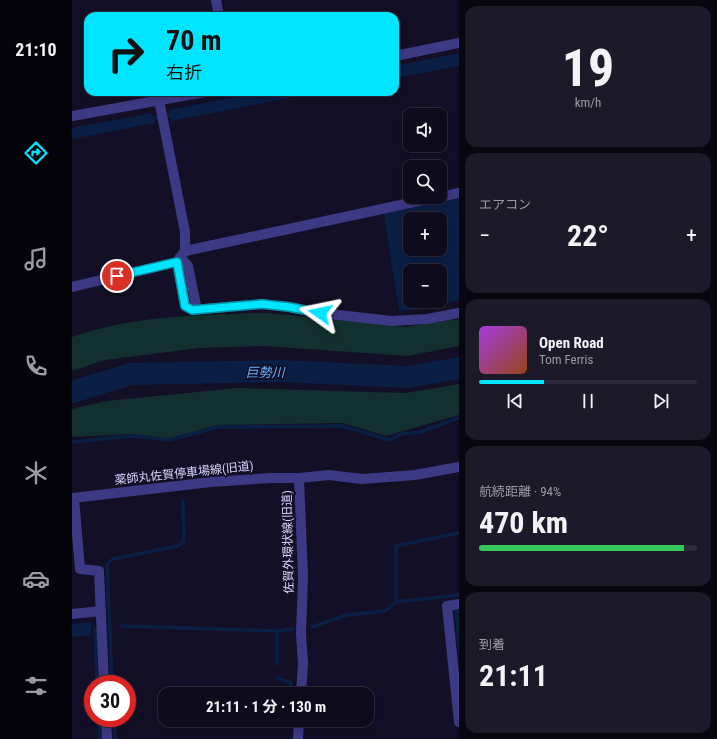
<!DOCTYPE html>
<html lang="ja">
<head>
<meta charset="utf-8">
<style>
  :root { --surface:#0e0b1c; --page:#1c1929; --text:#f1f3f6; --muted:#9b9ba3; --line:#2e2b3b; --accent:#00e5ff }
  body { margin:0; font-family:"Roboto Condensed","Noto Sans JP",sans-serif; background:var(--page); color:var(--text); height:100vh; display:flex; flex-direction:column; font-size:15px; white-space:nowrap }
  * { box-sizing:border-box; margin:0 }
  p { font-size:13px; color:var(--muted) }
  .icon { flex:none; width:22px; height:22px; fill:none; stroke:currentColor; stroke-width:2; stroke-linecap:round; stroke-linejoin:round }
  .map { position:relative; flex:1; overflow:hidden }
  .side { display:flex; flex-direction:column; gap:6px; padding:6px; background:#08060f; width:258px }
  .side>* { flex:none }
  .guide { position:absolute; left:12px; top:12px; width:315px; height:84px; border-radius:12px; box-shadow:0 2px 10px #0003,0 0 0 1px var(--line); background:#00e5ff; color:#111; overflow:hidden }
  .fabs { position:absolute; left:331px; top:108px; display:grid; gap:8px }
  .fabs a { display:grid; place-items:center; width:44px; height:44px; border-radius:8px; background:var(--surface); box-shadow:0 2px 10px #0003,0 0 0 1px var(--line); font-size:20px }
  .speed { position:absolute; left:12px; top:675px; display:flex; gap:8px; font-size:20px; font-weight:700; text-align:center }
  .speed>* { display:grid; place-content:center; width:52px; height:52px; border-radius:50%; background:var(--surface); box-shadow:0 2px 10px #0003,0 0 0 1px var(--line); line-height:1 }
  .speed .limit { border:6px solid #d22; background:#fff; color:#111 }
  .pin { position:absolute; display:grid; place-items:center; width:34px; height:34px; color:#fff; margin:-17px; border:2px solid #fff; border-radius:50%; box-shadow:0 1px 4px #0007 }
  .me { position:absolute; width:44px; margin:-22px; rotate:282deg; stroke-linejoin:round; filter:drop-shadow(0 0 3px #0008) }
  .turn { display:flex; align-items:center; gap:14px; height:84px; padding:0 16px; font-size:18px }
  .turn .icon { width:52px; height:52px; stroke-width:2.5 }
  .turn b { display:block; font-size:28px; line-height:34px }
  .big { font-size:30px; font-weight:700; line-height:1.1 }
  .side .tile { flex:1; display:flex; flex-direction:column; justify-content:center; gap:6px; min-width:0; padding:0 14px; border-radius:12px; background:var(--page) }
  .side .dial { align-items:center; gap:0 }
  .dial b { font-size:52px; line-height:1 }
  .song { display:flex; align-items:center; gap:12px }
  .cover { width:48px; height:48px; border-radius:6px; background:linear-gradient(135deg,hsl(280 70% 55%),hsl(20 70% 35%)) }
  .played { height:4px; border-radius:2px; background:linear-gradient(90deg,var(--accent) 30%,var(--line) 30%) }
  .keys { display:flex; justify-content:space-around; direction:ltr }
  .heat { display:flex; justify-content:space-between; align-items:center; font-size:22px; direction:ltr }
  .charge { height:6px; border-radius:3px; background:linear-gradient(90deg,#34c759 94%,var(--line) 0) }
  .trip { position:absolute; left:86px; top:687px; width:216px; height:40px; border-radius:12px; background:var(--surface); box-shadow:0 2px 10px #0003,0 0 0 1px var(--line); font-weight:700; line-height:40px; text-align:center }
  main { display:flex; flex:1; min-height:0 }
  .menu { display:flex; flex-direction:column; width:72px; justify-content:space-around; align-items:center; background:#06040b; color:var(--muted) }
  .menu .icon { width:28px; height:28px }
  .menu .on { color:var(--accent) }
  .menu b { font-size:18px; color:var(--text) }
  .map>svg:first-child { display:block }
  .green { fill:#12302f }
  .water { fill:#0a1f44; fill-rule:evenodd }
  .lines { fill:none; stroke-linecap:round; stroke-linejoin:round }
  .stream { stroke:#0a1f44; stroke-width:3.5 }
  .river { stroke:#0a1f44; stroke-width:22 }
  .minor { stroke:#3d3a85; stroke-width:10 }
  .route-casing { stroke:#0095a6; stroke-width:10 }
  .route { stroke:#00e5ff; stroke-width:7 }
  .labels { text-anchor:middle; dominant-baseline:central; stroke-width:4; stroke-linejoin:round; paint-order:stroke }
  .street-label { font-size:12px; fill:#d9d4ff; stroke:#130f26 }
  .water-label { font-size:13px; font-style:italic; fill:#62b6ff; stroke:#130f26 }
</style>
</head>
<body>
<main>
<nav class="menu">
<b>21:10</b>
<svg class="icon on" aria-label="directions" viewBox="0 0 24 24"><path d="M12 3l9 9-9 9-9-9zM9 14v-3h6M13 9l2 2-2 2"/></svg>
<svg class="icon" aria-label="music" viewBox="0 0 24 24"><path d="M9 18V5l10-2v13"/><circle cx="6" cy="18" r="3"/><circle cx="16" cy="16" r="3"/></svg>
<svg class="icon" aria-label="phone" viewBox="0 0 24 24"><path d="M5 4h4l2 5-3 2q2 4 5 5l2-3 5 2v4C11 20 4 13 5 4z"/></svg>
<svg class="icon" aria-label="climate" viewBox="0 0 24 24"><path d="M12 3v18M4 7l16 10M4 17L20 7"/></svg>
<svg class="icon" aria-label="car" viewBox="0 0 24 24"><path d="M5 17H2v-5l4-1 3-4h7l3 4 3 1v5h-3M9 17h6M6 11h13"/><circle cx="7" cy="17" r="2"/><circle cx="17" cy="17" r="2"/></svg>
<svg class="icon" aria-label="filters" viewBox="0 0 24 24"><path d="M4 7h16M4 17h16"/><circle cx="9" cy="7" r="2"/><circle cx="15" cy="17" r="2"/></svg>
</nav>
<div class="map">
<svg width="387" height="739" viewBox="0 0 387 739">
  <rect width="100%" height="100%" fill="#130f26"/>
  <g class="green">
    <path d="M196 313 333 327 387 319V346L336 356 192 346 127 348 33 360 0 371V337C63 315 130 315 196 313Z"/>
    <path d="M387 384V415L314 436 271 423 146 425 96 439 60 434 0 437V409L34 401 165 388 334 393Z"/>
  </g>
  <g class="water">
    <path d="M387 53V66L323 78V66Z"/>
    <path d="M188 92H248L99 121 97 110Z"/>
    <path d="M80 113 83 123 0 139V128Z"/>
    <path d="M387 198V300L354 309 327 311 312 214ZM338 219H368V249H338ZM338 271H368V301H338Z"/>
    <path d="M382 610H387V656Z"/>
    <path d="M19 622V635L0 637V624Z"/>
  </g>
  <g class="lines">
    <g class="stream">
      <path d="M77 119 102 114"/>
      <path d="M0 442 60 436 97 440 147 427 270 426 317 440 329 434 348 432 387 418"/>
      <path d="M324 602 387 595"/>
      <path d="M50 626 205 631 221 629"/>
      <path d="M240 627 275 615 313 611 324 602V546L387 533"/>
      <path d="M23 629 25 684"/>
      <path d="M205 631V664"/>
      <path d="M205 678 219 683 218 694"/>
      <path d="M40 684 35 564 41 559 106 546 112 541 111 501"/>
      <path d="M27 718 28 739"/>
      <path d="M42 718 43 739"/>
    </g>
    <path class="river" d="M0 392 59 374 210 371 336 377 387 368"/>
    <g class="minor">
      <path d="M144 0 147 16"/>
      <path d="M323 56 387 43"/>
      <path d="M0 116 133 92"/>
      <path d="M368 197 387 193"/>
      <path d="M113 251 366 197"/>
      <path d="M108 257 116 266 125 310"/>
      <path d="M105 262 113 306 121 310 190 304 217 307 248 313 320 321 355 319 387 313"/>
      <path d="M0 287 105 262 113 251V232L87 100"/>
      <path d="M227 478 231 577 229 634 231 663 229 694"/>
      <path d="M0 498 139 482 198 478H227L257 475 290 479 343 475 387 467"/>
      <path d="M2 498 8 569 27 571 32 684"/>
      <path d="M387 604 375 606 387 722"/>
      <path d="M0 614 29 611"/>
      <path d="M34 718 35 739"/>
      <path d="M226 739 227 720"/>
    </g>
  </g>
  <g class="lines">
    <defs>
      <path id="route" d="M45 276 105 262 113 306 120 310 190 304 217 307 248 313"/>
    </defs>
    <use href="#route" class="route-casing"/>
    <use href="#route" class="route"/>
  </g>
  <g class="labels">
    <g class="street-label">
      <text transform="translate(112 473) rotate(-6)">薬師丸佐賀停車場線(旧道)</text>
      <text transform="translate(216 542) rotate(-91)">佐賀外環状線(旧道)</text>
    </g>
    <g class="water-label">
      <text x="193" y="372">巨勢川</text>
    </g>
  </g>
</svg>
<div class="fabs">
<a><svg class="icon" aria-label="sound" viewBox="0 0 24 24"><path d="M4 9h4l5-4v14l-5-4H4zM17 9q2 3 0 6"/></svg></a>
<a><svg class="icon" aria-label="search" viewBox="0 0 24 24"><circle cx="10" cy="10" r="6"/><path d="M15 15l6 6"/></svg></a>
<a>+</a>
<a>−</a>
</div>
<div class="speed"><div class="limit">30</div></div>
<div class="pin" style="left:45px;top:276px;background:#d93025"><svg class="icon" aria-label="arrive" viewBox="0 0 24 24"><path d="M6 21V4h12l-3 4 3 4H6"/></svg></div>
<svg class="me" style="left:248px;top:313px" viewBox="-20 -20 40 40"><path d="M0-17L14 15 0 8-14 15z" fill="#00e5ff" stroke="#fff" stroke-width="4"/></svg>
<div class="trip">21:11 · 1 分 · 130 m</div>
<div class="guide">
<div class="turn"><svg class="icon" aria-label="right" viewBox="0 0 24 24"><path d="M7 20v-9h11M14 6l5 5-5 5"/></svg><div><b>70 m</b>右折</div></div>
</div>
</div>
<section class="side">
<div class="tile dial"><b>19</b><p>km/h</p></div>
<div class="tile"><p>エアコン</p>
<div class="heat"><a>−</a><b class="big">22°</b><a>+</a></div>
</div>
<div class="tile">
<div class="song"><i class="cover"></i><div><b>Open Road</b><p>Tom Ferris</p></div></div>
<div class="played"></div>
<div class="keys"><svg class="icon" aria-label="previous" viewBox="0 0 24 24"><path d="M18 5L8 12l10 7zM5 5v14"/></svg><svg class="icon" aria-label="pause" viewBox="0 0 24 24"><path d="M8 5v14M16 5v14"/></svg><svg class="icon" aria-label="next" viewBox="0 0 24 24"><path d="M6 5l10 7-10 7zM19 5v14"/></svg></div>
</div>
<div class="tile"><p>航続距離 · 94%</p><b class="big">470 km</b><div class="charge"></div></div>
<div class="tile"><p>到着</p><b class="big">21:11</b></div>
</section>
</main>
</body>
</html>
